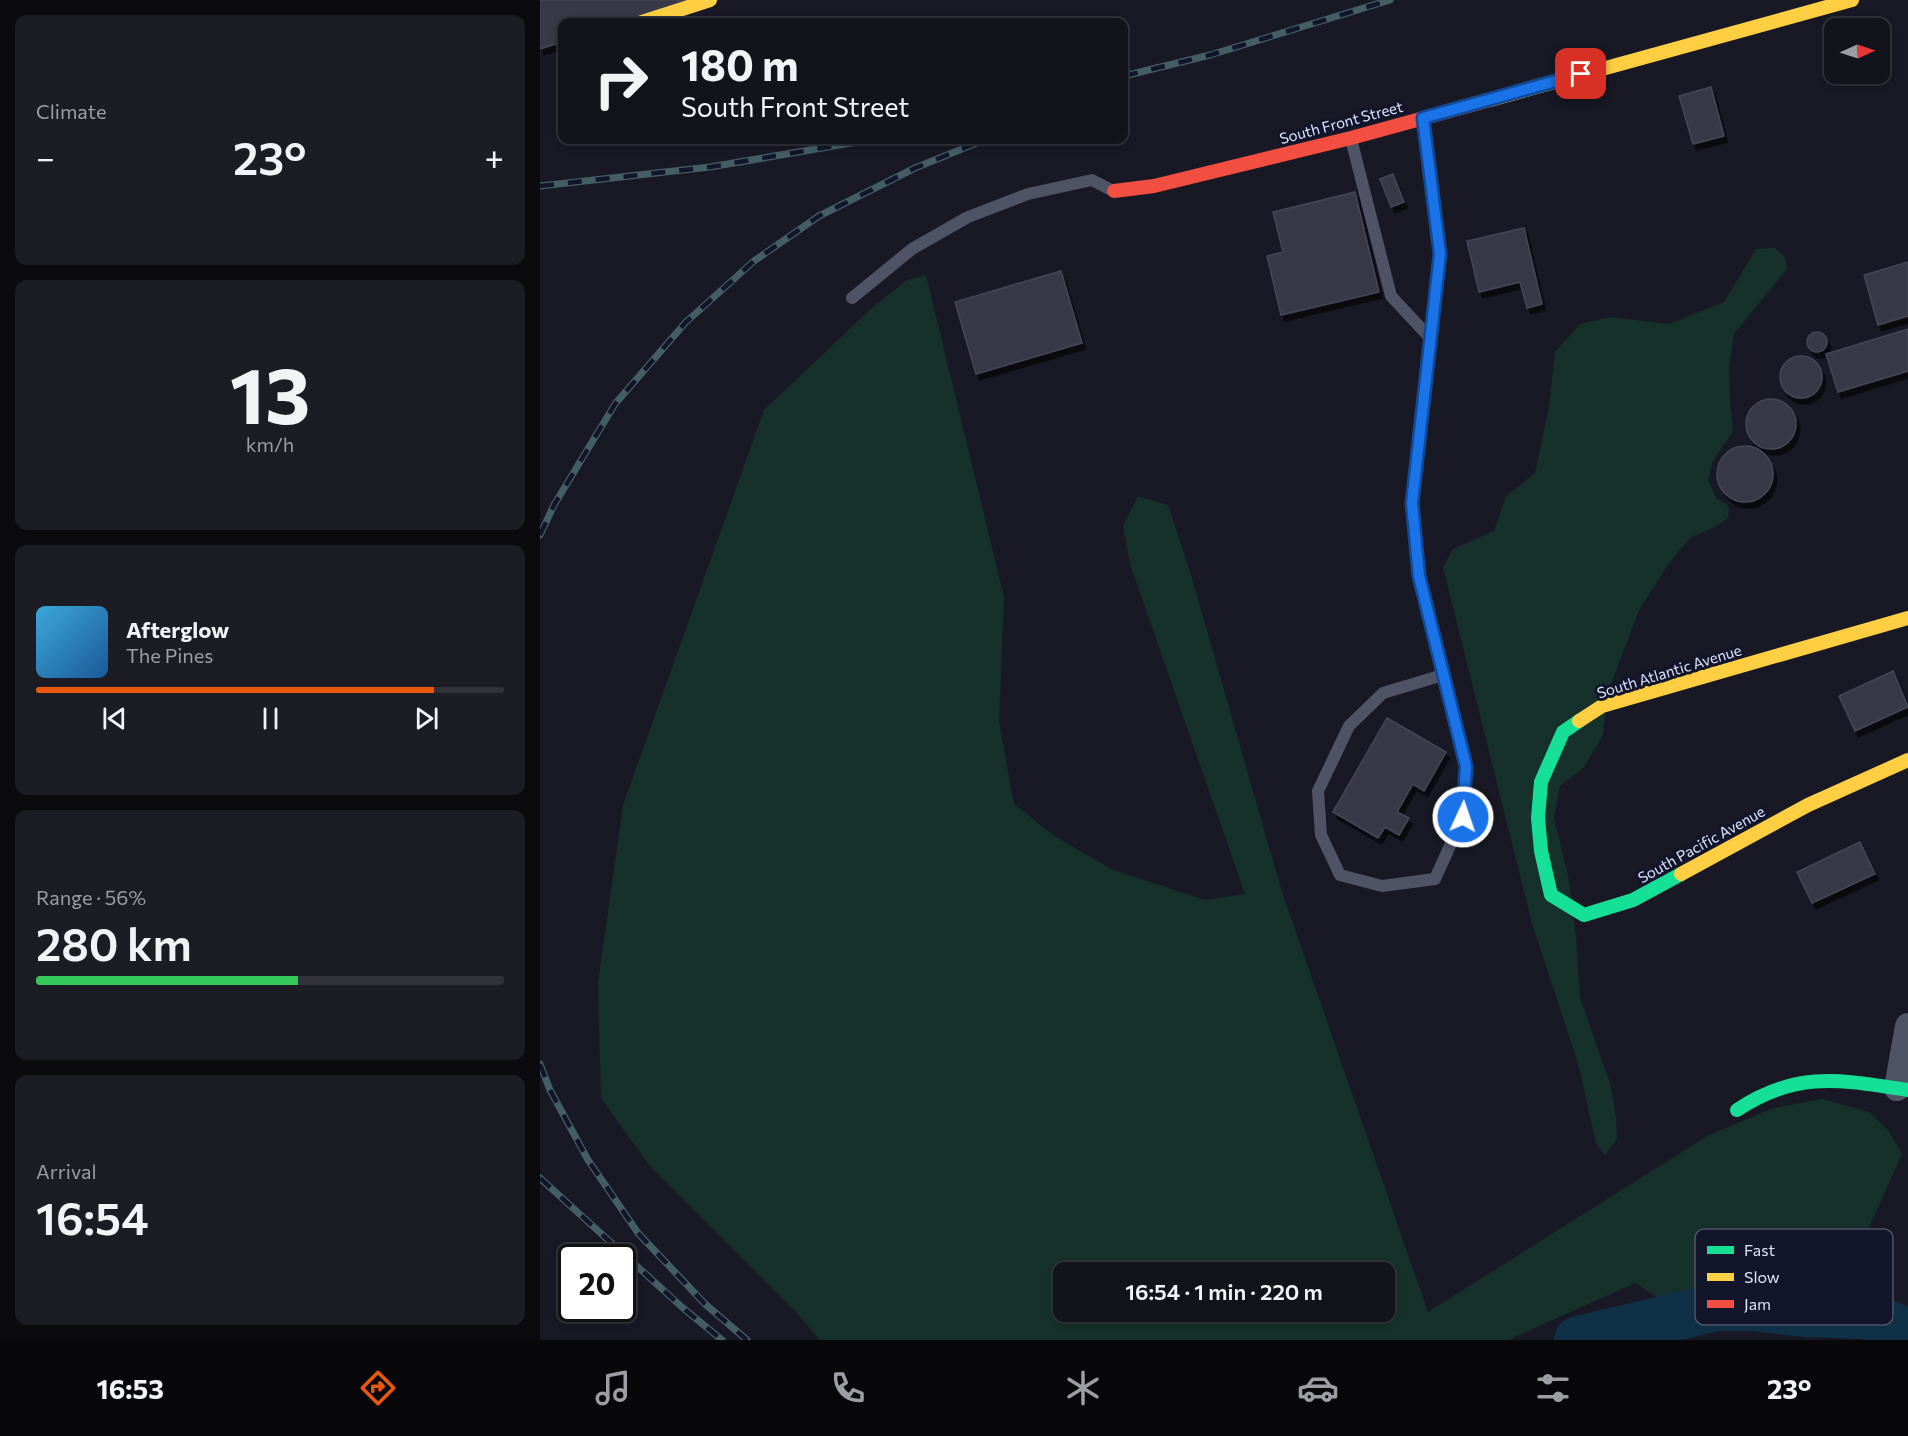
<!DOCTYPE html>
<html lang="en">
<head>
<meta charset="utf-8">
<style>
  :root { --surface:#13131c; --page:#1c1c25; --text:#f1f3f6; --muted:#9d9ea3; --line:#32323b; --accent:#ea580c }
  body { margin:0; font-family:Commissioner,sans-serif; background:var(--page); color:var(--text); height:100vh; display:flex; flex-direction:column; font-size:22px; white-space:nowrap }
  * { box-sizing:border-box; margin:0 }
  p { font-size:20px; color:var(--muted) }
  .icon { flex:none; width:33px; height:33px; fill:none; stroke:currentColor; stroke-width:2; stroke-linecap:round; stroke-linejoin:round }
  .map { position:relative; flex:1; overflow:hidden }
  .details { display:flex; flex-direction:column; gap:15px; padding:15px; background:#0a0a0f; width:540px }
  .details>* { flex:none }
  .guide { position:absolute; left:18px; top:18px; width:570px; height:126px; border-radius:12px; box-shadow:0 3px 9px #0003,0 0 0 2px var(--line); background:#13131c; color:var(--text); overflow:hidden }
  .needle { width:39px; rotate:87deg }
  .buttons { position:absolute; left:1284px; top:18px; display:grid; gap:12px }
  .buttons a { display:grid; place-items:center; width:66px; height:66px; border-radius:12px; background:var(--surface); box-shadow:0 3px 9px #0003,0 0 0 2px var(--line); font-size:30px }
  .speed { position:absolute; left:18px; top:1244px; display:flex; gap:12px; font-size:30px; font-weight:700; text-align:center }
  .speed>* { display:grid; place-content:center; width:78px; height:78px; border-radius:50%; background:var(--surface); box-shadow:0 3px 9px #0003,0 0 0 2px var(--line); line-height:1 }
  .speed .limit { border:3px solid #111; border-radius:9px; background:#fff; color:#111 }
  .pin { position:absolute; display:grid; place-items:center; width:51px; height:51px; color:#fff; margin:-26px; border-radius:12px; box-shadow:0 3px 9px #0006 }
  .me { position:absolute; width:66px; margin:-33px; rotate:3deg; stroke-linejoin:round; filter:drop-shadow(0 0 4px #0008) }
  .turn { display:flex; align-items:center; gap:21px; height:126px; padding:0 24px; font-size:27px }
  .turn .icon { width:78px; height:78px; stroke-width:2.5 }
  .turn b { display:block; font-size:42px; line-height:51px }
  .big { font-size:45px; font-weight:600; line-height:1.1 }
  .details .tile { flex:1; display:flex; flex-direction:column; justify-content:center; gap:9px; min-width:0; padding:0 21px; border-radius:12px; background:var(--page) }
  .details .dial { align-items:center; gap:0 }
  .dial b { font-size:78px; line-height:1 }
  .song { display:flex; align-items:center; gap:18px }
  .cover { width:72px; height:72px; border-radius:9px; background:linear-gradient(135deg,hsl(200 70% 55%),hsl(210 70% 35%)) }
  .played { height:6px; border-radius:3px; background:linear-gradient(90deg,var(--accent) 85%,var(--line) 85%) }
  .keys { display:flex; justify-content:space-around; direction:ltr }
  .heat { display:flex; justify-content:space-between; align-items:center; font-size:33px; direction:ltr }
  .charge { height:9px; border-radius:4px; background:linear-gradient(90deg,#34c759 56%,var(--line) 0) }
  .trip { position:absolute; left:513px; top:1262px; width:342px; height:60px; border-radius:12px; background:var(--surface); box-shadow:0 3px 9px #0003,0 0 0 2px var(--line); font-weight:600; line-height:60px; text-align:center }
  .tabs { display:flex; height:96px; justify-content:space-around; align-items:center; background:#08080b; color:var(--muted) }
  .tabs .icon { width:42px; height:42px }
  .tabs .active { color:var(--accent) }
  .tabs b { font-size:27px; color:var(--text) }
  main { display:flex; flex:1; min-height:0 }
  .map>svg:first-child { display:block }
  .green { fill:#16312b; fill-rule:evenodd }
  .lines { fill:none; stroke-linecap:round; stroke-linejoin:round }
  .river { stroke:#0f3046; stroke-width:48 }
  .building { fill:#383846; stroke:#444658; stroke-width:1.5; filter:url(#shadow) }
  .lane { stroke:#4e5366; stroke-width:12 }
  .street { stroke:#4e5366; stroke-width:26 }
  .fast { stroke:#16e098; stroke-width:14 }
  .slow { stroke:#ffcf43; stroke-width:14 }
  .jam { stroke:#f24e42; stroke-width:14 }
  .rail-casing { stroke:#445e66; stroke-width:7 }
  .rail { stroke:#13152b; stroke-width:4.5; stroke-dasharray:14; stroke-linecap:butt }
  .route-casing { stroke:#114b97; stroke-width:15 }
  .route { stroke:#1a73e8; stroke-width:10 }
  .labels { text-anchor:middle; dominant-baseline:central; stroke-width:6; stroke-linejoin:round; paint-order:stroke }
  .street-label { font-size:15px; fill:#dee3fe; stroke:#13152b }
  .key { fill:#13152b; stroke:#50536a; stroke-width:1.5 }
  .key-label { font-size:16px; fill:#dee3fe }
</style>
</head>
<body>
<main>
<section class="details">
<div class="tile"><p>Climate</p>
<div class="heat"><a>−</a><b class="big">23°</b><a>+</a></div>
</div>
<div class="tile dial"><b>13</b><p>km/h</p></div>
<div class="tile">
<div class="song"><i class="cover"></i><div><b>Afterglow</b><p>The Pines</p></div></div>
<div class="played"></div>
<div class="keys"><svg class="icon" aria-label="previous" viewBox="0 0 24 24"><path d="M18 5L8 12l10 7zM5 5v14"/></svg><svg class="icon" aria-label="pause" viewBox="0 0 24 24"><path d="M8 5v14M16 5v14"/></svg><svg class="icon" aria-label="next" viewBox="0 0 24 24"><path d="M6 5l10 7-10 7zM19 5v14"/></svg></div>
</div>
<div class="tile"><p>Range · 56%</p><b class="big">280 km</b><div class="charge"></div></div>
<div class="tile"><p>Arrival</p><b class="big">16:54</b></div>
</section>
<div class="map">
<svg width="1368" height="1340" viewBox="0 0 1368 1340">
  <defs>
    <filter id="shadow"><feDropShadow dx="3.5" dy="6" stdDeviation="0" flood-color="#0009"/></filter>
  </defs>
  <rect width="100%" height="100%" fill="#191925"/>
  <g class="green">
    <path d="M1235 248 1245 257 1247 269 1194 334 1189 368 1190 399 1193 431 1173 461 1168 480 1177 499 1189 506 1188 518 1173 528 1151 537 1129 563 1099 610 1068 692 1063 735 1044 767 1020 786 1014 818 1028 875 1036 937 1040 998 1070 1083 1076 1117 1077 1139 1065 1155 1056 1143 1039 1067 992 923 903 567 913 549 954 531 966 496 995 473 1009 407 1015 352 1040 324 1070 317 1129 324 1184 302 1216 249Z"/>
    <path d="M386 275 464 597 459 722 474 804 513 835 571 869 665 900 705 894 590 564 583 526 598 496 628 505 651 575 742 892 888 1312 1169 1135 1234 1108 1282 1099 1329 1112 1348 1130 1362 1154 1298 1296 1192 1289 1126 1303 1095 1283 968 1340H280L254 1310 109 1165 61 1098 58 982 83 805 224 410 335 305 367 280ZM524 1272H844V1311H524Z"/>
  </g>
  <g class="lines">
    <path class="river" d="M1038 1340 1176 1307H1211L1265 1313 1327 1315 1368 1333"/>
  </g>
  <g class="building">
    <path d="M0 0H164L88 22H22V42L0 49Z"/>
    <path d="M1171 87 1184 136 1153 144 1139 96Z"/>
    <path d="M853 174 864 202 851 207 840 179Z"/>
    <path d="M815 192 839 292 741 315 727 256 743 252 733 212Z"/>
    <path d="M984 228 1002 304 987 308 980 282 939 292 927 241Z"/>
    <path d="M1368 262V316L1338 325 1324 275Z"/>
    <path d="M521 271 542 343 436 374 415 302Z"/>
    <path d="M1368 329V371L1298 392 1286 354Z"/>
    <circle cx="1277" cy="342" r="10"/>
    <circle cx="1261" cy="377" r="21"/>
    <circle cx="1231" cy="424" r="25"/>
    <circle cx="1205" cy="474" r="28"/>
    <path d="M1353 671 1368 707 1315 731 1299 696Z"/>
    <path d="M847 718 906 752 884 791 873 784 857 812 869 818 859 835 845 827 838 838 793 812Z"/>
    <path d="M1320 842 1335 874 1272 903 1257 872Z"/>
  </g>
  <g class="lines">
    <g class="lane">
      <path d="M883 119 900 254 872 503 879 576 926 766 923 817 895 879 842 886 800 875 781 835 778 791 809 726 843 693 903 675"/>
      <path d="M811 139 851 296 891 339"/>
      <path d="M312 298 372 249 428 217 488 194 552 180 573 191"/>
    </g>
    <path class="street" d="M1357 1088 1368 1026"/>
    <g class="fast">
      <path d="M1039 721 1023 732 1001 782 998 818 1001 851 1011 895 1044 915 1093 900 1141 874"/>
      <path d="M1197 1110C1257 1070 1301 1080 1368 1090"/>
    </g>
    <g class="slow">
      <path d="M102 22 170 0"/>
      <path d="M950 100 1312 0"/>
      <path d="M1039 721 1062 706 1368 618"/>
      <path d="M1141 874 1268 805 1368 760"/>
    </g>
    <path class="jam" d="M574 191 614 186 811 138 950 100"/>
    <defs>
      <g id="rail">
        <path d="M584 76 670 55 850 0"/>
        <path d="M0 186 170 167 329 140"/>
        <path d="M0 535 14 505 75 404 146 322 214 261 279 216 375 168 444 140"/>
        <path d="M0 1064 10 1090 48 1160 98 1233 165 1304 207 1340"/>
        <path d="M0 1178 143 1308 182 1340"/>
      </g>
    </defs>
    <use href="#rail" class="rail-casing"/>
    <use href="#rail" class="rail"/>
  </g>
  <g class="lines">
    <defs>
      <path id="route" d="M923 817 926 766 879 576 872 503 900 254 883 118 1041 74"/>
    </defs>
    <use href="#route" class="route-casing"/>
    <use href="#route" class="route"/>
  </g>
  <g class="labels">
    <g class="street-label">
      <text transform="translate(801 122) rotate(-15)">South Front Street</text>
      <text transform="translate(1129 671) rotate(-17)">South Atlantic Avenue</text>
      <text transform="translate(1161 844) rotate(-29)">South Pacific Avenue</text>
    </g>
  </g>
  <rect x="1155" y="1229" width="198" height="96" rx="9" class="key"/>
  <rect x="1167" y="1246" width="27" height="8" fill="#16e098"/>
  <rect x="1167" y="1273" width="27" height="8" fill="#ffcf43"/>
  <rect x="1167" y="1300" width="27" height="8" fill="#f24e42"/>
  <g class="key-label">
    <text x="1204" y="1256">Fast</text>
    <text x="1204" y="1283">Slow</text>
    <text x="1204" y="1310">Jam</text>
  </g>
</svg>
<div class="buttons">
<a><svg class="needle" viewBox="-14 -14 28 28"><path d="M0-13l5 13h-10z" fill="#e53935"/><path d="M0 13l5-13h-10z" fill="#9d9ea3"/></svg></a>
</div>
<div class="speed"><div class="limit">20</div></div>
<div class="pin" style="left:1041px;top:74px;background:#d93025"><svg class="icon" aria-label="arrive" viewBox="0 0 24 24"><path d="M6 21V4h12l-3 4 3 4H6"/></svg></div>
<svg class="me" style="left:923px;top:817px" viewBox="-20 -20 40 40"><circle r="17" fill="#1a73e8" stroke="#fff" stroke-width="3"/><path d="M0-11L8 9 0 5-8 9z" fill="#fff"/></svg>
<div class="trip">16:54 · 1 min · 220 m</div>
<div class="guide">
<div class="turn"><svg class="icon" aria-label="right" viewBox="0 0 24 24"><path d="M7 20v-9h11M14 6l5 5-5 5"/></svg><div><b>180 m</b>South Front Street</div></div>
</div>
</div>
</main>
<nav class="tabs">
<b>16:53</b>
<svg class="icon active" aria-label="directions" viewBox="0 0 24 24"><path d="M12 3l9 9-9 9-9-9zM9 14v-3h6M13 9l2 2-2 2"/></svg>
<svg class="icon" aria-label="music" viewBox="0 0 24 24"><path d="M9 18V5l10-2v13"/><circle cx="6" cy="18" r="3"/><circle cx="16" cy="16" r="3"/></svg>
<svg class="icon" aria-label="phone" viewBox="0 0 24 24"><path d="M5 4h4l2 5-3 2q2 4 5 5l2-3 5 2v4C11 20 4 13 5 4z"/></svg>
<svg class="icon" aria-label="climate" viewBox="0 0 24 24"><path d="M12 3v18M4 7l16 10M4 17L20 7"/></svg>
<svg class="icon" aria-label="car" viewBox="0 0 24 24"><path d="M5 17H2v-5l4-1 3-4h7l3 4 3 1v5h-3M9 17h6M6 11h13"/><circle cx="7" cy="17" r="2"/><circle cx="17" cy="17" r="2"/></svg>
<svg class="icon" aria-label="filters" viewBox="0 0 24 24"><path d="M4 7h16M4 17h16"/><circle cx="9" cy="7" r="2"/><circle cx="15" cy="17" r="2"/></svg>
<b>23°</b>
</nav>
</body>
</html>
